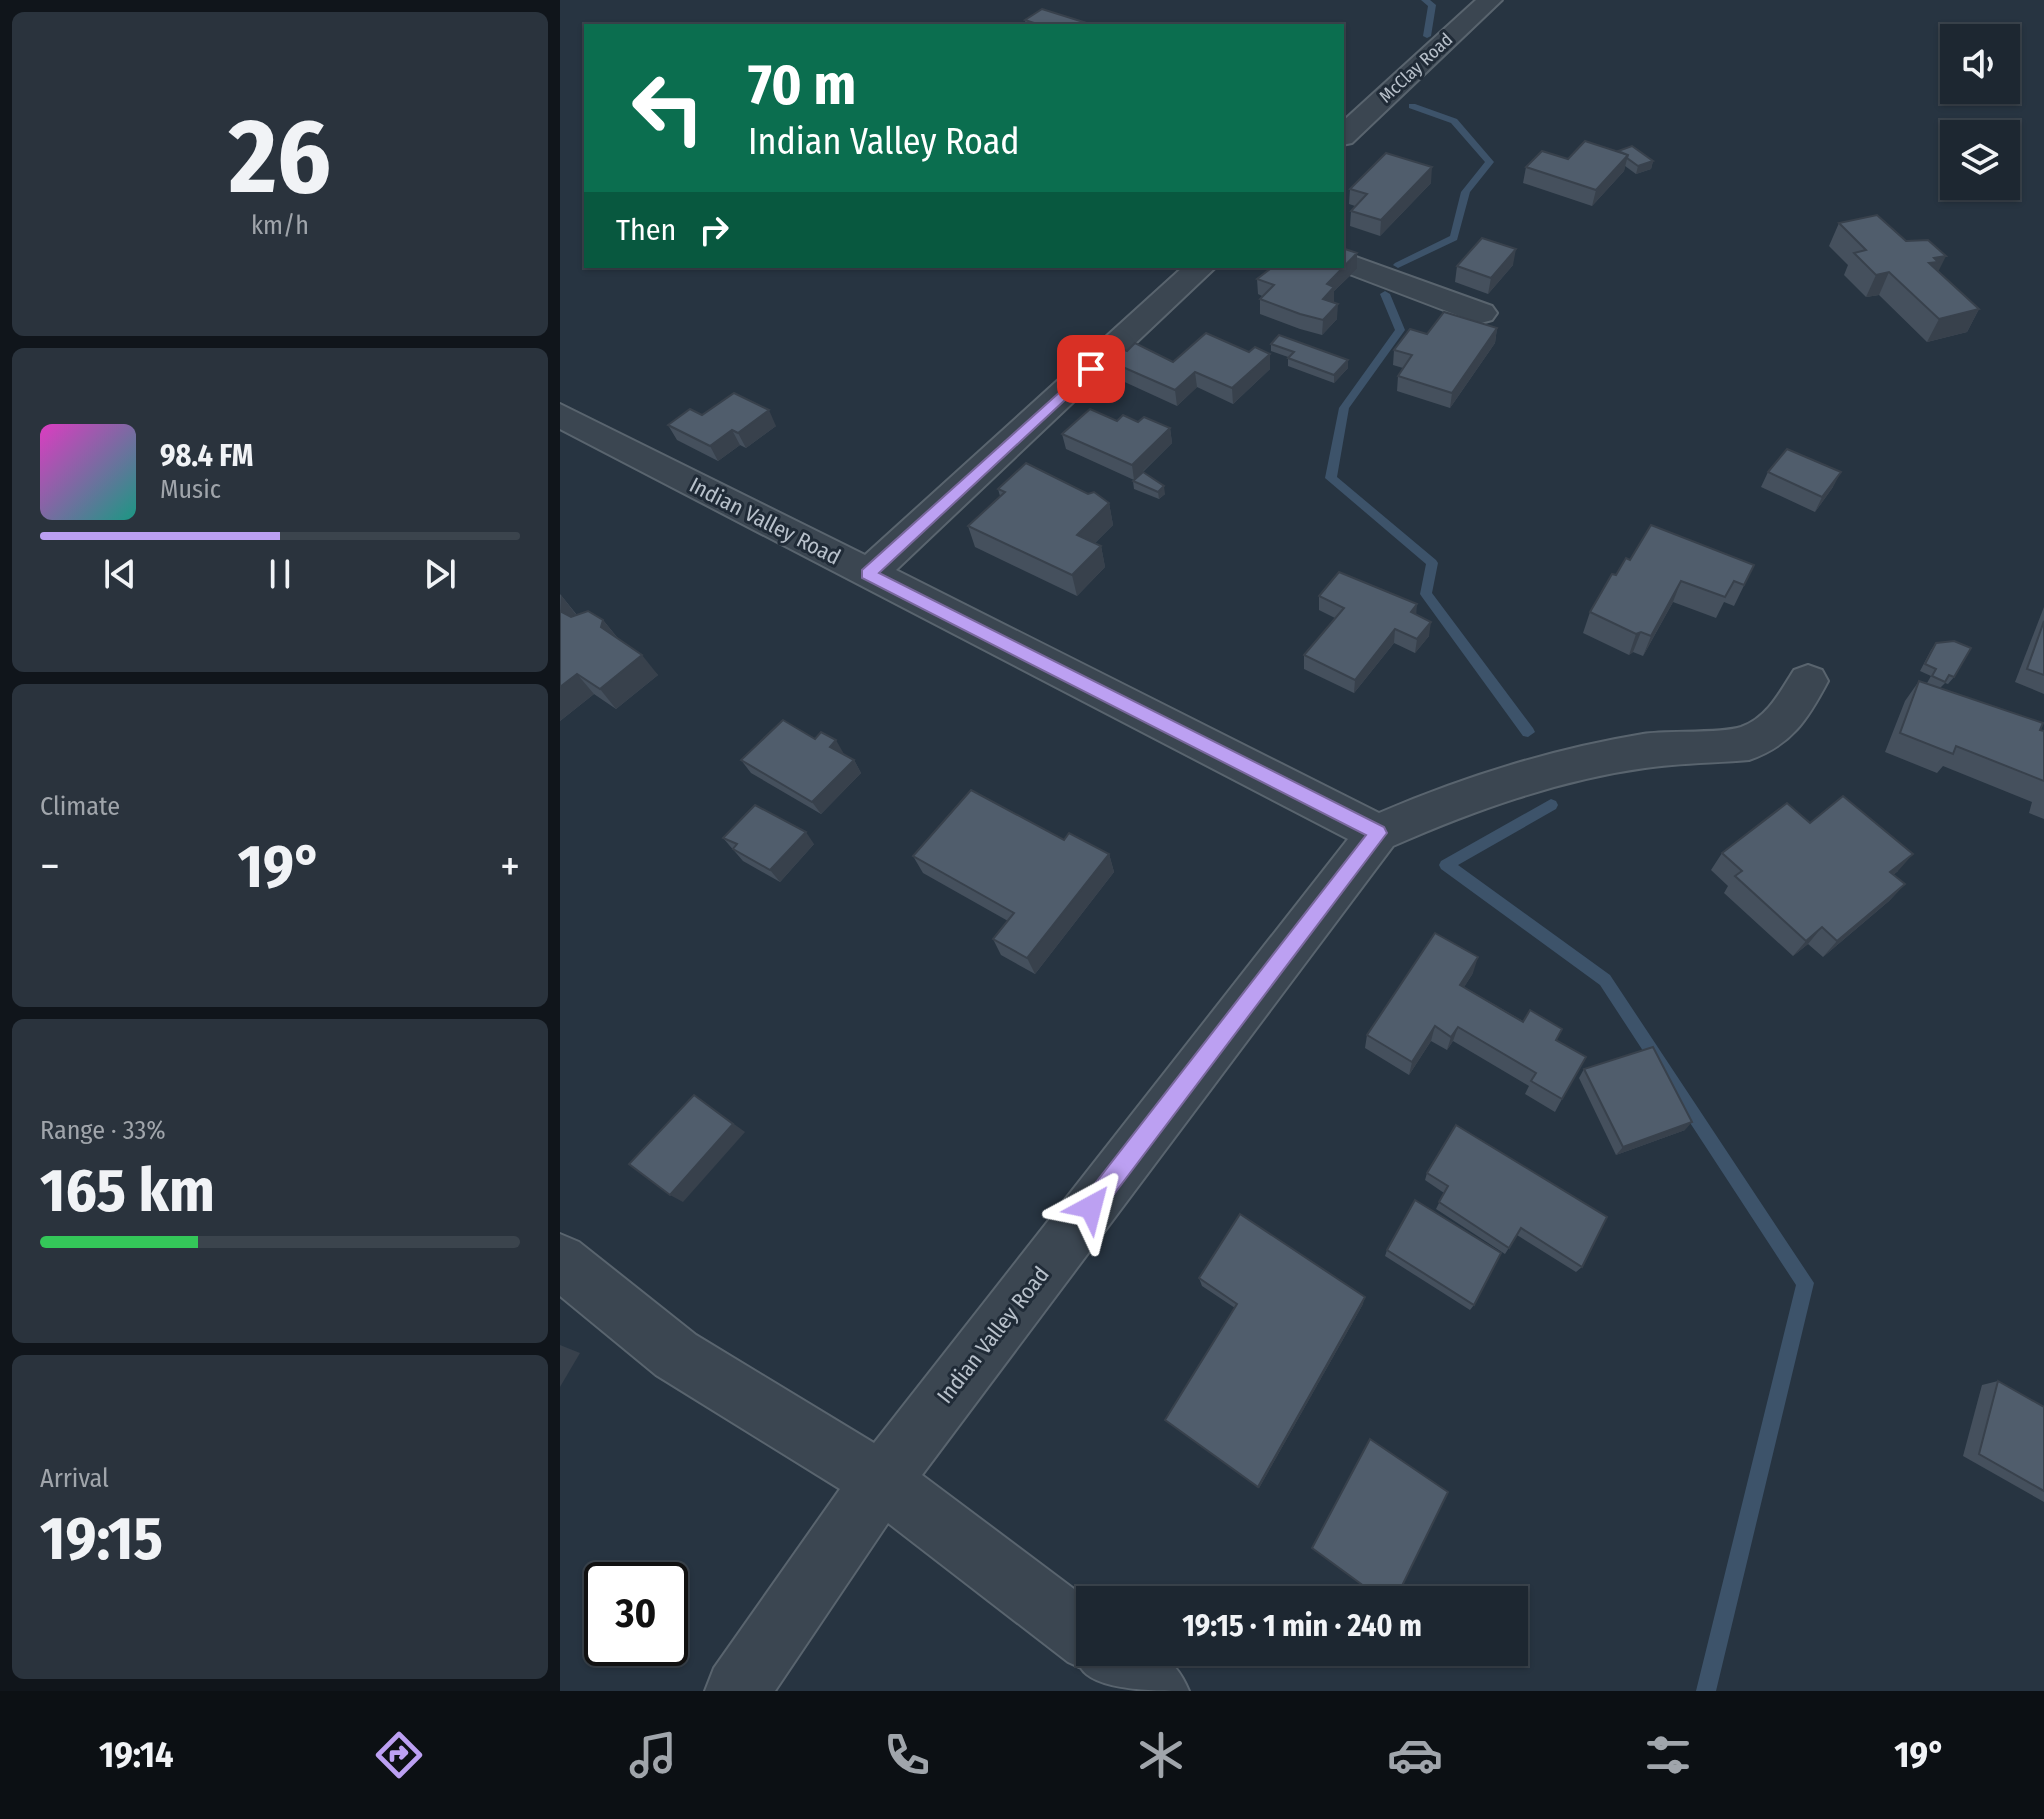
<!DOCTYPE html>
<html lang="en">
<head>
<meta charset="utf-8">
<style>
  :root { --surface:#1d2731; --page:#2a333d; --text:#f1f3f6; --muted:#a0a5ab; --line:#3b444d; --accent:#bca0f2 }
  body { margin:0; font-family:"Fira Sans Condensed",sans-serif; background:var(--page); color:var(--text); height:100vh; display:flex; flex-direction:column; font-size:30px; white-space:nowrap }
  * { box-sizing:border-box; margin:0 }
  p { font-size:26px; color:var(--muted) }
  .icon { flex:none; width:44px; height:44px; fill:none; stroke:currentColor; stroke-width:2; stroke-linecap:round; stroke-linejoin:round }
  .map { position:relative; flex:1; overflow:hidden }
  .drawer { display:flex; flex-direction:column; gap:12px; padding:12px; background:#10151b; width:560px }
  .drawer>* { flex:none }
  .top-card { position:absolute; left:24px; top:24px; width:760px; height:244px; border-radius:0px; box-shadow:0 2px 6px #0004,0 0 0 2px var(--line); background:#0b6e4f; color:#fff; overflow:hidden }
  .tools { position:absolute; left:1380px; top:24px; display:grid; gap:16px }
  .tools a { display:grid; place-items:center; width:80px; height:80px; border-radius:0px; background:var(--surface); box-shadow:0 2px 6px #0004,0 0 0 2px var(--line); font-size:40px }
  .speed { position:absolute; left:24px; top:1562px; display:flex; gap:16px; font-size:40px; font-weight:700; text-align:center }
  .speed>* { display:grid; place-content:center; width:104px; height:104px; border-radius:50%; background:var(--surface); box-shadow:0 2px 6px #0004,0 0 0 2px var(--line); line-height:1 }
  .speed .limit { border:4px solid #111; border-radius:12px; background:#fff; color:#111 }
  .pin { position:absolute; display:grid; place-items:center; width:68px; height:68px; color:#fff; margin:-34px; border-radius:16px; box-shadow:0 4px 12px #0006 }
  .me { position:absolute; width:88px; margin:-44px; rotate:38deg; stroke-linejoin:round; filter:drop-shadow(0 0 6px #0008) }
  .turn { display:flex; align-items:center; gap:28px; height:168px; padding:0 32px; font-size:36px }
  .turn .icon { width:104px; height:104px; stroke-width:2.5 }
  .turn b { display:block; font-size:56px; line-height:68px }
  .then { display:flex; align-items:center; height:76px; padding:0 32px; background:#0003; gap:16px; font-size:30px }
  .big { font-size:60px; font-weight:700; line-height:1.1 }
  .drawer .tile { flex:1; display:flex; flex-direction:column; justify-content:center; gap:12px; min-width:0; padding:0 28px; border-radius:12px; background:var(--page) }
  .drawer .dial { align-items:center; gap:0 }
  .dial b { font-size:104px; line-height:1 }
  .song { display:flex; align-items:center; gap:24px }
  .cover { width:96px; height:96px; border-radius:12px; background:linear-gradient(135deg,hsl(310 70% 55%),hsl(170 70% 35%)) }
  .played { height:8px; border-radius:4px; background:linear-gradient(90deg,var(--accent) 50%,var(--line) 50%) }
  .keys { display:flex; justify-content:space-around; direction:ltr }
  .heat { display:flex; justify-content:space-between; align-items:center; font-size:44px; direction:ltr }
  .charge { height:12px; border-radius:6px; background:linear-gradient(90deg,#34c759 33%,var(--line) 0) }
  .trip { position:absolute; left:516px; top:1586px; width:452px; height:80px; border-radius:0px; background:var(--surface); box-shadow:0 2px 6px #0004,0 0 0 2px var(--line); font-weight:700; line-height:80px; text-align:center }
  .menu { display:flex; height:128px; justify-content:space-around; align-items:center; background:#0c1014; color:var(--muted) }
  .menu .icon { width:56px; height:56px }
  .menu .active { color:var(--accent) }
  .menu b { font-size:36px; color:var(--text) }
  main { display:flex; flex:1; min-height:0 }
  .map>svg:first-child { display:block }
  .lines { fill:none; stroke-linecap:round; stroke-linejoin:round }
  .stream { fill:#3d536a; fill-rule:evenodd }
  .minor-casing { stroke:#59646e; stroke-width:4 }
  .minor { fill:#3b4651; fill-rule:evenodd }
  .wall { fill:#45505d }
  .shaded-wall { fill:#38414c }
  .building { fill:#505d6c; stroke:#38414c; stroke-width:2 }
  .route { fill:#bca0f2; stroke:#7a689d; stroke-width:2 }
  .labels { text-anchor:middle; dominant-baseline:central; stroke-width:6; stroke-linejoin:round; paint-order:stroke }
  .far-street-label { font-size:18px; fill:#b8c1cb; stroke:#202b37 }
  .street-label { font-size:22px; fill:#b8c1cb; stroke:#202b37 }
</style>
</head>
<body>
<main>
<section class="drawer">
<div class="tile dial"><b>26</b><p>km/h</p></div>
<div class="tile">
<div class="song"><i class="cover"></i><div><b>98.4 FM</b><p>Music</p></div></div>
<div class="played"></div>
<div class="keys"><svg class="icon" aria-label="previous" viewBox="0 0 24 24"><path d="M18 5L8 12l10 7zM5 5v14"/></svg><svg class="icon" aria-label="pause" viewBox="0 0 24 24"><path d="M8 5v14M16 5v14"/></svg><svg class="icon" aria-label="next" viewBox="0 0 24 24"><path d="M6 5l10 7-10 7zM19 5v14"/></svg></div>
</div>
<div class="tile"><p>Climate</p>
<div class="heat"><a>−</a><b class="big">19°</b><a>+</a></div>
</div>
<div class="tile"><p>Range · 33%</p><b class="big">165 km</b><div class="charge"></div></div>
<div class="tile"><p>Arrival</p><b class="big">19:15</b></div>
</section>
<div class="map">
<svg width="1484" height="1691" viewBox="0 0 1484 1691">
  <rect width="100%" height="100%" fill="#273441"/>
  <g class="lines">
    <g class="stream">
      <path d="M861 0H870L876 5 871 36 867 38 863 36 868 6Z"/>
      <path d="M849 104H855L897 119 934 162 910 192 897 240 838 268 833 265 835 263 890 236 901 192 925 162 891 123 849 108Z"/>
      <path d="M825 291 830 294 845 330 789 408 777 477 876 560 878 563 872 593 973 728 975 732 968 737 963 736 862 597 860 594 866 564 765 478 779 408 835 330 820 294Z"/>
      <path d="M991 799 996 801 998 805 996 809 898 865 1050 975 1254 1283 1156 1691H1136L1236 1285 1040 985 881 869 879 865 881 861Z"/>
    </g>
    <defs>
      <g id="minor">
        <path d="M916 0H942L792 143 782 145V122Z"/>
        <path d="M782 252 932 306 937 313 932 320 921 323 910 320 771 267 782 266Z"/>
        <path d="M624 266H657L336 570 819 813C903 777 992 749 1083 734 1109 730 1158 734 1181 727 1207 718 1220 692 1234 670L1248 665 1262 670 1268 681C1248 719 1232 745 1189 760 1155 763 1119 763 1085 768 998 780 913 811 833 846L362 1475 530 1601V1652C578 1652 607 1639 629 1691 598 1691 535 1691 521 1668L508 1662 328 1523 215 1691H145L154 1668 280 1489 96 1375 0 1296V1234L19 1242 136 1335 314 1443 788 839 0 429V404L305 555Z"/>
      </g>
    </defs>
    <use href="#minor" class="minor-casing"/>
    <use href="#minor" class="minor"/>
  </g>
  <g class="wall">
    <path d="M465 20 533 25V26H466Z"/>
    <path d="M1058 152 1093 161 1091 169 1076 174 1065 166 1064 171 1032 206 963 183 966 167Z"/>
    <path d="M871 183 820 236 790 226 791 211 795 206 789 204 790 189Z"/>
    <path d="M1279 223 1378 271 1419 309 1407 332 1367 342 1319 295 1306 297 1284 275 1288 265 1269 246Z"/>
    <path d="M797 253V269L774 291V303L777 319 762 335 740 329 700 314V299L702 296 698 294 697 279Z"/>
    <path d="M953 265 928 294 895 282 897 266Z"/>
    <path d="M937 328 935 343 890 408 837 391 838 376 843 368 833 365 834 350 867 334Z"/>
    <path d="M711 344 788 360V368L774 383 728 366V357L711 351Z"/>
    <path d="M567 351 613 362 689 352 710 354V369L673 404 637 387 617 406 545 373 542 358Z"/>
    <path d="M142 415 216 426 186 448 180 445 158 461 117 440 108 425Z"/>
    <path d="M557 421 578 422 610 428 612 443 583 472 605 494 599 499 574 489 573 481 574 480 506 449 502 434Z"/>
    <path d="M1208 472 1273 487 1255 512 1201 487Z"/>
    <path d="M438 489 528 494 549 503 553 525 535 543 541 546 545 567 517 596 415 547 408 526 440 496Z"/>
    <path d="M1070 560 1194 565 1174 606 1164 602 1156 618 1113 602 1083 656 1073 652 1069 655 1023 633 1030 612 1056 575Z"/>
    <path d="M0 594 17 615 43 620 57 637 98 675 56 709 34 694 0 721Z"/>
    <path d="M759 596 856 615 869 636 855 653 834 643 794 693 744 669V655L775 618 759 610Z"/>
    <path d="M1484 607V694L1455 682Z"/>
    <path d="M1376 643 1394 677 1388 684 1385 683 1380 688 1484 731V819L1469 813 1472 802 1383 766 1377 773 1325 752 1345 701 1359 681 1367 683 1371 676 1360 671 1371 650Z"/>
    <path d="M255 739 284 754H283L294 760 301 773 261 814 191 773 181 760Z"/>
    <path d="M1250 823 1338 871 1333 875 1345 884 1329 901 1263 957 1248 944 1233 956 1164 893 1168 886 1151 870 1162 853Z"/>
    <path d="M163 838 254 844 220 882 183 861Z"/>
    <path d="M504 840 549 854 554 872 475 974 441 955 433 939 448 921 363 873 353 856Z"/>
    <path d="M913 973 904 987 996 1040 1002 1099 995 1112 965 1094 969 1086 893 1041 887 1050 871 1041 849 1075 805 1048 807 1035Z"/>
    <path d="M1024 1069 1125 1130 1056 1155 1019 1078Z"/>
    <path d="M896 1125 1022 1267 1016 1272 957 1235 945 1254 876 1209 884 1193 865 1180 867 1173Z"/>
    <path d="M827 1250 914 1305 910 1310 825 1256Z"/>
    <path d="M639 1278 803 1304 699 1488 605 1420 675 1308 642 1286Z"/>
    <path d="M1438 1381 1484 1407V1502L1403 1456 1422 1385Z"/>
  </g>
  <g class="shaded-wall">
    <path d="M1068 155 1064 171 1032 206 1036 190Z"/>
    <path d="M1093 161 1091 169 1076 174 1078 166Z"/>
    <path d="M872 167 871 183 820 236 821 220Z"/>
    <path d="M956 249 953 265 928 294 931 278Z"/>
    <path d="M797 253V269L774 291V302L763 299 767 284Z"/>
    <path d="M1386 256 1375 278 1369 263 1374 258Z"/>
    <path d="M1329 272 1319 295 1306 297 1316 275Z"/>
    <path d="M778 304 777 319 762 335 763 320Z"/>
    <path d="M1419 309 1407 332 1367 342 1379 319Z"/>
    <path d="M937 328 935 343 890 408 892 393Z"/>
    <path d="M710 354V369L673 404 672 388Z"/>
    <path d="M788 360V368L774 383V375Z"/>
    <path d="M635 372 637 387 617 406 615 390Z"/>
    <path d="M209 410 216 426 186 448 178 433Z"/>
    <path d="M610 428 612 443 574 480 572 465Z"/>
    <path d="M172 430 180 445 158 461 150 446Z"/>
    <path d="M1281 472 1273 487 1255 512 1262 497Z"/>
    <path d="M604 486 605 494 599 499 598 492Z"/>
    <path d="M549 503 553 525 522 556 517 535Z"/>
    <path d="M541 546 545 567 517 596 512 575Z"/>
    <path d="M1121 581 1113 602 1083 656 1091 636Z"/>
    <path d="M1 595 17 616 10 627 0 615Z"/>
    <path d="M857 604 856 618 851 612Z"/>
    <path d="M43 620 59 640 41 627Z"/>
    <path d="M871 622 869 636 855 653 857 639Z"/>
    <path d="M835 629 834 643 794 693 795 680Z"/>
    <path d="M1081 632 1073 652 1069 655 1076 634Z"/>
    <path d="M82 655 98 675 56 709 40 689Z"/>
    <path d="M17 674 34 694 0 721V687Z"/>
    <path d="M276 740 284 754 278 760 270 747Z"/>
    <path d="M294 760 301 773 261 814 252 802Z"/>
    <path d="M246 832 254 844 220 882 210 870Z"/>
    <path d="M549 854 554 872 475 974 467 958Z"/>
    <path d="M1353 854 1338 871 1315 889 1330 872Z"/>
    <path d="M1345 884 1329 901 1263 957 1277 941Z"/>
    <path d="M1262 927 1248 944 1233 956 1246 941Z"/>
    <path d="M918 957 913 973 896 1000 900 985Z"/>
    <path d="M875 1026 871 1041 849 1075 852 1062Z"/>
    <path d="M898 1027 893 1041 887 1050 891 1037Z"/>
    <path d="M134 1095 185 1132 123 1202 110 1195Z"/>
    <path d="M1132 1122 1125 1130 1056 1155 1063 1147Z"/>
    <path d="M805 1297 803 1304 699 1488 698 1487Z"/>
    <path d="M0 1345 20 1353 0 1387Z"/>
  </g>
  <g class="building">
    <path d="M482 9 533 25 531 26H483L465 20Z"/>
    <path d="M1025 141 1068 155 1036 190 966 167 982 151 1008 159Z"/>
    <path d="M1072 146 1093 161 1078 166 1067 158 1068 155 1058 151Z"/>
    <path d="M826 153 872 167 821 220 791 211 807 194 790 189Z"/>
    <path d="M1317 215 1346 241 1368 240 1386 256 1374 258 1378 262 1369 263 1419 309 1379 319 1329 272 1316 275 1294 253 1306 250 1279 223Z"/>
    <path d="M922 238 956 249 931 278 897 266Z"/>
    <path d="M782 248 797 253 767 284 774 287 763 299 778 304 763 320 740 314 700 299 714 285 697 279 714 266H782Z"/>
    <path d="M884 312 937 328 892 393 838 376 852 355 834 350 850 329 867 334Z"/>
    <path d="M646 333 689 352 695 347 710 354 672 388 635 372 615 390 542 358 556 346 567 351 575 343 613 362Z"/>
    <path d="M719 335 788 360 774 375 728 358 734 352 711 344Z"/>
    <path d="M174 393 209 410 178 433 172 430 150 446 108 425 130 409 142 415Z"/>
    <path d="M530 409 557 421 563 415 578 422 584 417 610 428 572 465 502 434Z"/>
    <path d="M1227 449 1281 472 1262 497 1208 472Z"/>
    <path d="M466 463 528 494 534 492 549 503 517 535 541 546 512 575 408 526 445 492 438 489Z"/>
    <path d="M583 472 604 486 598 492 573 481Z"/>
    <path d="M1091 525 1194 565 1184 585 1174 581 1165 597 1121 581 1091 636 1081 632 1076 634 1030 612 1052 574 1056 575 1066 558 1070 560Z"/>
    <path d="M779 572 857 604 851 612 871 622 857 639 835 629 795 680 744 655 784 608 759 596Z"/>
    <path d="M0 611 11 617 28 611 43 620 41 627 82 655 40 689 17 674 0 687Z"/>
    <path d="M1484 621V675L1467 669Z"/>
    <path d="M1394 641 1411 648 1394 677 1389 675 1385 682 1372 676 1376 669 1365 664 1376 643Z"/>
    <path d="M1359 681 1483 723 1480 730 1484 731V781L1396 746 1393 754 1340 733Z"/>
    <path d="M223 720 255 739 261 732 276 740 270 747 294 760 252 802 181 760Z"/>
    <path d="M411 790 504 840 509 833 549 854 467 958 433 939 454 913 353 856Z"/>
    <path d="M1283 796 1353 854 1330 872 1345 884 1277 941 1262 927 1246 941 1175 876 1182 871 1162 853 1227 803 1250 823Z"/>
    <path d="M195 805 246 832 210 870 173 849 177 844 163 838Z"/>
    <path d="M875 933 918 957 900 985 963 1022 970 1010 1002 1029 996 1040 1026 1057 1002 1099 971 1081 976 1073 898 1027 891 1037 875 1026 852 1062 807 1035Z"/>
    <path d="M1093 1047 1132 1122 1063 1147 1024 1069Z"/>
    <path d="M134 1095 173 1124 110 1195 69 1164Z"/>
    <path d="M896 1125 1047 1217 1022 1267 961 1228 949 1248 879 1202 888 1186 867 1173Z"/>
    <path d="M855 1200 941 1253 914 1305 827 1250Z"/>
    <path d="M680 1214 805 1297 698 1487 605 1420 677 1304 639 1278Z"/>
    <path d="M1438 1381 1484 1407V1491L1419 1454Z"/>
    <path d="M810 1439 888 1492 835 1600H823L752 1548Z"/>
  </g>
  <path class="route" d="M531 364 537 369 535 372 319 573 824 827 827 833 539 1214 531 1217 523 1214 520 1207 523 1199 806 835 302 578V570Z"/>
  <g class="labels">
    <g class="far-street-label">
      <text transform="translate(856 68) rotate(-43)">McClay Road</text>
    </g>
    <g class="street-label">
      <text transform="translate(205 521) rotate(27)">Indian Valley Road</text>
      <text transform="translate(433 1335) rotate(-52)">Indian Valley Road</text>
    </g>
  </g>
</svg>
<div class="tools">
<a><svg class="icon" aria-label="sound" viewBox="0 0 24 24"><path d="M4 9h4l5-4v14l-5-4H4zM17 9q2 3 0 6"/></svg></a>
<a><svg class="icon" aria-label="layers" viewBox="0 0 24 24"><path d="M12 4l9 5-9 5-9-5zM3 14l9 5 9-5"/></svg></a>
</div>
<div class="speed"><div class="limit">30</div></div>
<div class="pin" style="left:531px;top:369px;background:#d93025"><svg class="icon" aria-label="arrive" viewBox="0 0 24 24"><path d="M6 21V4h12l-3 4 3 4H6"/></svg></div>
<svg class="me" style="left:531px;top:1207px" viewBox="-20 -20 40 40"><path d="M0-17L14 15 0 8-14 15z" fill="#bca0f2" stroke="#fff" stroke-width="4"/></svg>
<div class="trip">19:15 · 1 min · 240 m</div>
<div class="top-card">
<div class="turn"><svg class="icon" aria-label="left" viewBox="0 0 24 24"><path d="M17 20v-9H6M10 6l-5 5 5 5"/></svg><div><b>70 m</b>Indian Valley Road</div></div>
<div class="then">Then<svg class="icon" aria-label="right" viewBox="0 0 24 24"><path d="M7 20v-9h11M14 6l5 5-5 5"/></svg></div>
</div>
</div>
</main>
<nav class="menu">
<b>19:14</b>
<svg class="icon active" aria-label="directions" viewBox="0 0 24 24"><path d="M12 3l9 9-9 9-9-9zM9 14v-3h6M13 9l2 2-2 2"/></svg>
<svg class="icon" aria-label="music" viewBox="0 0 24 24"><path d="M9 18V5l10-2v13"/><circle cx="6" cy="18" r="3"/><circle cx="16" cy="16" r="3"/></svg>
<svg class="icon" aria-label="phone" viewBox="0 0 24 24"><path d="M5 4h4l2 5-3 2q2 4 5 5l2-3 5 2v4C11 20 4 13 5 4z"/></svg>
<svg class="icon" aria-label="climate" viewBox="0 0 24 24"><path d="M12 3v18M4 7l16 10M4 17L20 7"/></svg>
<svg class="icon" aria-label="car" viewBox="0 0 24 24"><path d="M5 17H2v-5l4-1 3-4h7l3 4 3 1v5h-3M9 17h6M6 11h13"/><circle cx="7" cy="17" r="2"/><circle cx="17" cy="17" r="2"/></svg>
<svg class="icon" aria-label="filters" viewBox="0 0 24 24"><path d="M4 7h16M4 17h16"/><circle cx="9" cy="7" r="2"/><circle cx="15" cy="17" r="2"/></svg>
<b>19°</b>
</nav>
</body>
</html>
